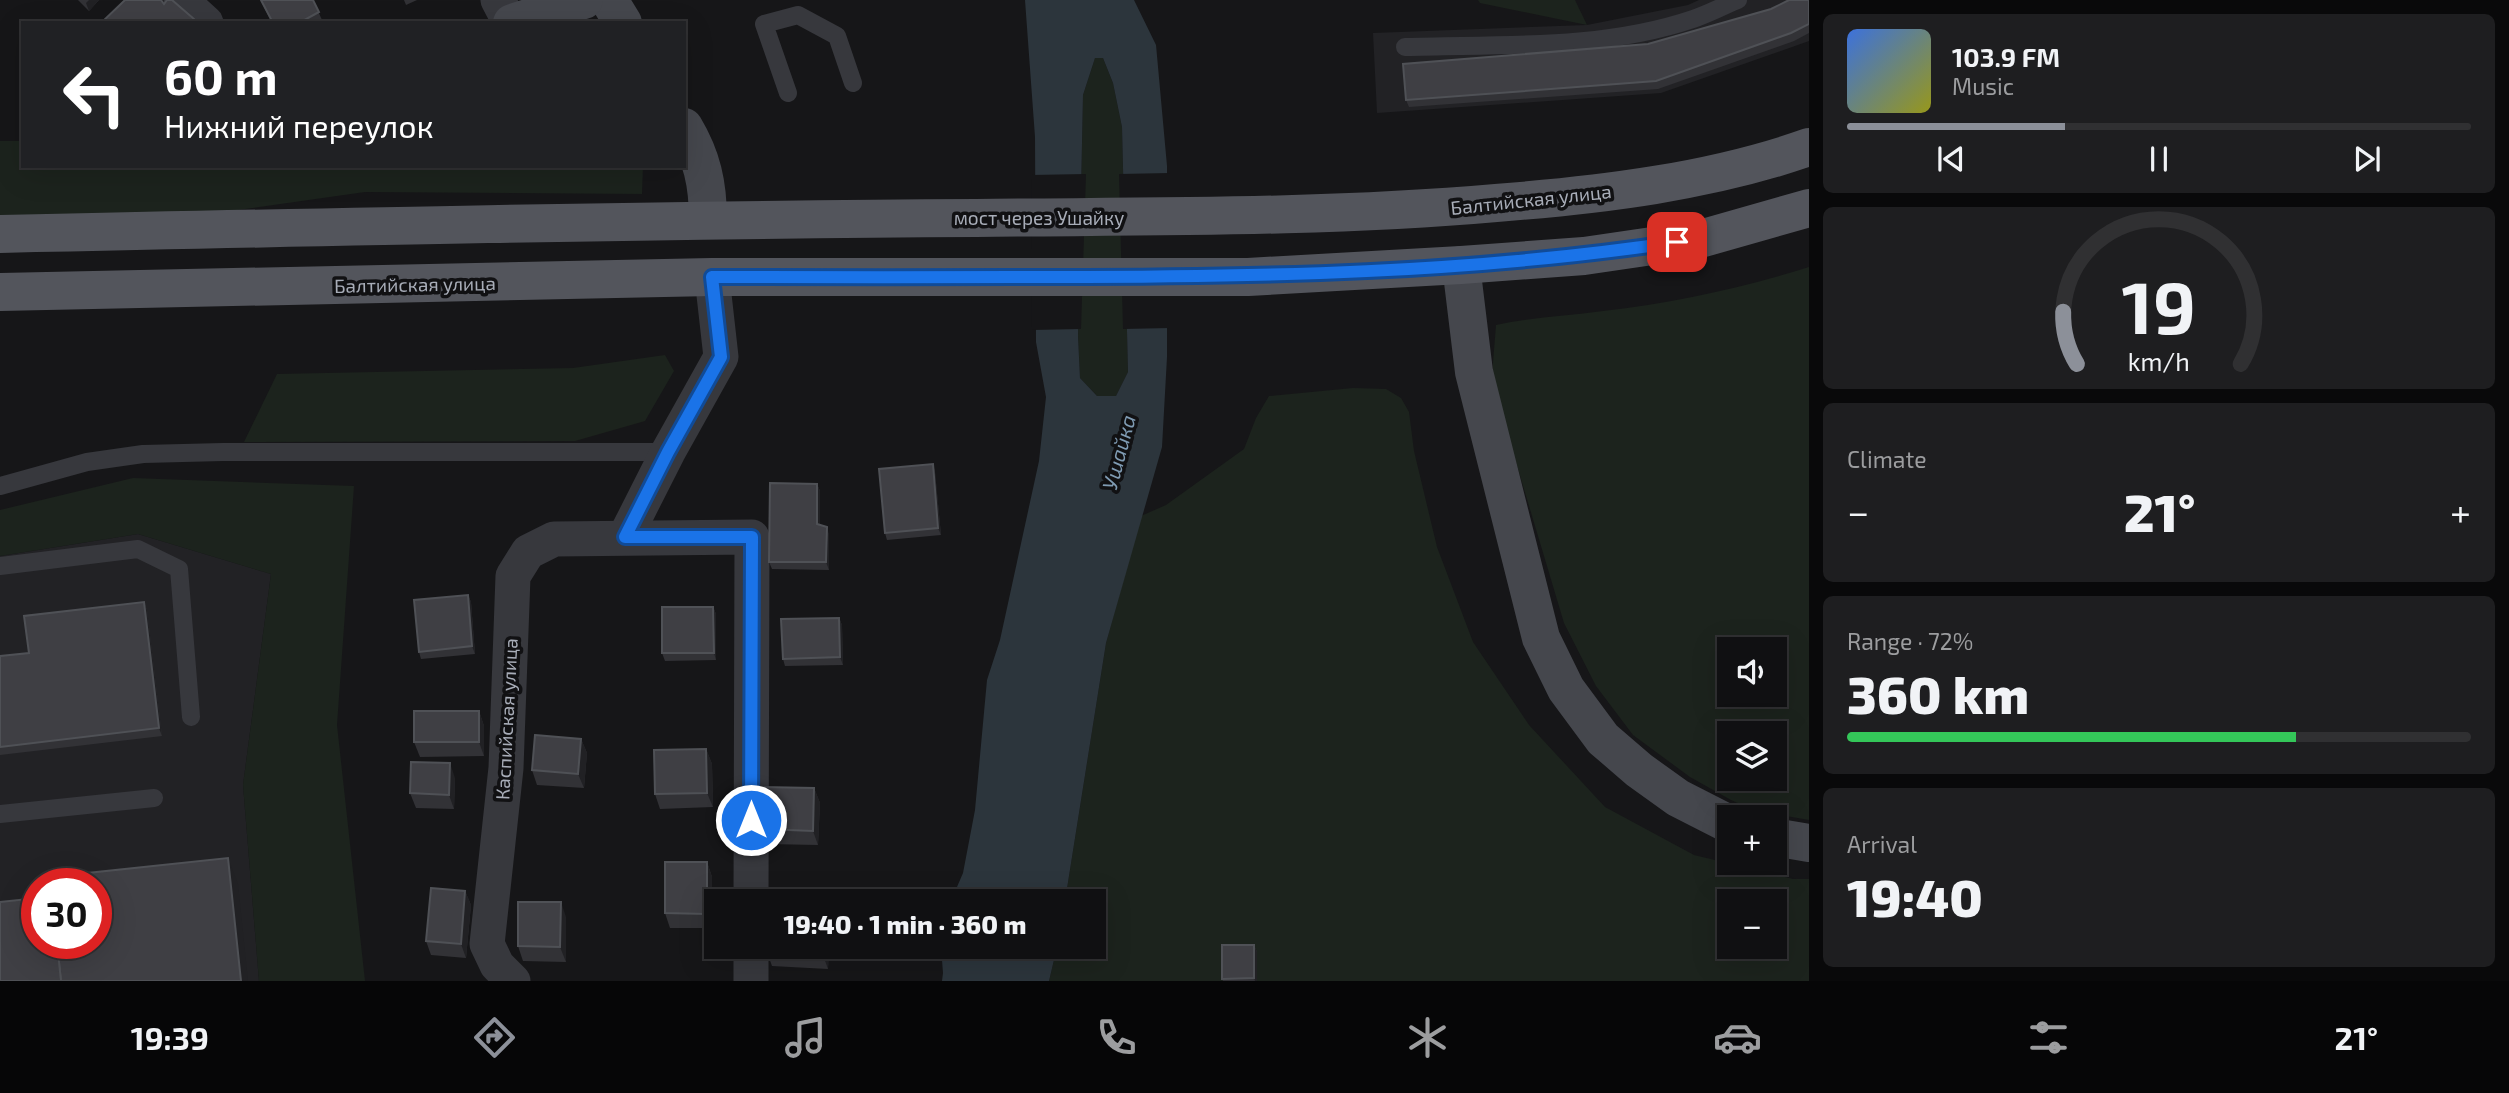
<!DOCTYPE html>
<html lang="en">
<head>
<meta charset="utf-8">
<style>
  :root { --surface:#101012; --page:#1e1e20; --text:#f1f3f6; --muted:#9c9d9f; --line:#303032; --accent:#8c9099 }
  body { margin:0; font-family:"Exo 2",sans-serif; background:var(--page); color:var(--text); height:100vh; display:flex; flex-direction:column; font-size:26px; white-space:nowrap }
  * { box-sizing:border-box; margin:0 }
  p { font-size:23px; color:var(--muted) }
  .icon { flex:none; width:38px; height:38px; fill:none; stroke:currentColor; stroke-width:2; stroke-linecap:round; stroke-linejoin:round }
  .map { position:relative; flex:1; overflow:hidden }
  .panel { display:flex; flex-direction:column; gap:14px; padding:14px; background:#09090a; width:700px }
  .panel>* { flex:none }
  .banner { position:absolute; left:21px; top:21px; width:665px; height:147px; border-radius:0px; box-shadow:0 7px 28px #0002,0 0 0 2px var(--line); background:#202124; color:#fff; overflow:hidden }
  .fabs { position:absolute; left:1717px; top:637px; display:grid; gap:14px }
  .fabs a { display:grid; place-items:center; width:70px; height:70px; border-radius:0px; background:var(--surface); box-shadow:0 7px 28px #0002,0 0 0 2px var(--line); font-size:35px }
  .speed { position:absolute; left:21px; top:868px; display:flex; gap:14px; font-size:35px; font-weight:700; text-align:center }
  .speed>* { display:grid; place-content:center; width:91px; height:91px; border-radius:50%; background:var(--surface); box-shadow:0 7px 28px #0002,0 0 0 2px var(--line); line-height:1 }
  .speed .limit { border:10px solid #d22; background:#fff; color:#111 }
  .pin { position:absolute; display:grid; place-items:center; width:60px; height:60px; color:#fff; margin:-30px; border-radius:14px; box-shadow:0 4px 10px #0006 }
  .me { position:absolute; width:77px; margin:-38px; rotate:0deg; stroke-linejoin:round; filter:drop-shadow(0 0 5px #0008) }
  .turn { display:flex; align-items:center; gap:24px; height:147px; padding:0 28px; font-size:32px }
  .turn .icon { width:91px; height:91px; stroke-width:2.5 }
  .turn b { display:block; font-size:49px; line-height:60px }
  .big { font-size:52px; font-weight:800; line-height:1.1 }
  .panel .tile { flex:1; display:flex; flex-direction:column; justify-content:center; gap:10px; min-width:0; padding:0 24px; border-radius:10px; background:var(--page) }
  .panel .dial { align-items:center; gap:0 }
  .dial svg { height:182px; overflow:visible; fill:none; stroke:var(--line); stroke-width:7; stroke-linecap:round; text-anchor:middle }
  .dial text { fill:var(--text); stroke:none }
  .song { display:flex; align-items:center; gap:21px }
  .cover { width:84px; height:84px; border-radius:10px; background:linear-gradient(135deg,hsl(220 70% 55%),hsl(60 70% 35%)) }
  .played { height:7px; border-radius:4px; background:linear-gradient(90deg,var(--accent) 35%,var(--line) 35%) }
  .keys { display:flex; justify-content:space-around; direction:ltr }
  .heat { display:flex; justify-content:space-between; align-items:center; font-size:38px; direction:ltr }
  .charge { height:10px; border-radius:5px; background:linear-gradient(90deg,#34c759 72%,var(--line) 0) }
  .trip { position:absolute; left:704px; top:889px; width:402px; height:70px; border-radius:0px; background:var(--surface); box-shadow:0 7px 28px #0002,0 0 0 2px var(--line); font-weight:800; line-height:70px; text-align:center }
  .tabs { display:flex; height:112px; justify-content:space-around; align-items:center; background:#060607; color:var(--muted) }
  .tabs .icon { width:49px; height:49px }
  .tabs .active { color:var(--accent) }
  .tabs b { font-size:32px; color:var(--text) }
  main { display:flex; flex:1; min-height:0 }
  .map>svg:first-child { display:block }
  .built { fill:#222225; fill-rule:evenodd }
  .green { fill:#1c231d; fill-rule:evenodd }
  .water { fill:#2c353c; fill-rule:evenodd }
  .pier { fill:#161618 }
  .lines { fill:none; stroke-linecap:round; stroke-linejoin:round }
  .lane { stroke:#37383d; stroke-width:18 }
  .street { stroke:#37383d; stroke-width:35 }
  .secondary { stroke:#45474d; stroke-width:38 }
  .primary { stroke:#53555c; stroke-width:38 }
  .wall { fill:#323236 }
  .shaded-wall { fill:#212124 }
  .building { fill:#3f3f44; stroke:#4f5156; stroke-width:2 }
  .route-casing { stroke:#114b97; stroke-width:18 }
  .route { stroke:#1a73e8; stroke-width:12 }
  .labels { text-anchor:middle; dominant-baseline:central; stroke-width:7; stroke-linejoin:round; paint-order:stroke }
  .street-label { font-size:19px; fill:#a8adb8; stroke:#111113 }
  .water-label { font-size:21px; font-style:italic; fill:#7f9bb3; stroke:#111113 }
</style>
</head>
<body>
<main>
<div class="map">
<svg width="1809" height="981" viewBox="0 0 1809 981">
  <rect width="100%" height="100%" fill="#161618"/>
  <g class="built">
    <path d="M1699 0H1809V41L1661 93 1377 113 1373 33 1587 25 1688 5Z"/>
    <path d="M138 534 271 574 243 785 259 981H0V556ZM37 884H96V943H37Z"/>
  </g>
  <g class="green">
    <path d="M1478 0H1575L1587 25 1480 3Z"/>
    <path d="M1095 58H1103L1113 83 1122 127 1128 372 1116 396H1097L1080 378 1078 336 1083 95Z"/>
    <path d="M0 141H23V166H643L642 194 365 192 203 215 0 218Z"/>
    <path d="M1809 267V820L1753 810 1731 800 1690 777 1633 735 1596 686 1564 623 1507 432 1491 388 1496 325C1532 317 1567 316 1603 311 1673 303 1742 288 1809 267ZM1729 649H1774V695H1729ZM1729 733H1774V779H1729Z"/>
    <path d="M665 355 674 371 645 421 575 441 244 442 277 374 573 368Z"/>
    <path d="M1353 388 1386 389 1401 398 1409 412 1414 451 1437 547 1473 642 1529 725 1605 807 1694 855 1793 879H1809V981H1049L1057 947H1094V901H1065L1106 643 1141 516 1166 505 1244 449 1256 418 1269 396ZM1729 901H1774V947H1729Z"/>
    <path d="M133 478 354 486 337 725 365 981H259L243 785 271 574 138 534 0 556V510Z"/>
  </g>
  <g class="water">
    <path d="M1025 0H1134L1156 45 1167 166V357L1162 447 1106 643 1065 901H951L963 873 975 810 987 680 1000 640 1039 461 1046 397 1036 342 1035 137ZM1095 58H1103L1113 83 1122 127 1128 372 1116 396H1097L1080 378 1078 336 1083 95Z"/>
    <path d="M941 947H1057L1049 981H942L943 973Z"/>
  </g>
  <g class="pier">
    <path d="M1170 173V328L1123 329 1119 174Z"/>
    <path d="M1086 174 1081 329 1032 330 1031 175Z"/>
  </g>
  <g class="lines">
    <g class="lane">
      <path d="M1405 47C1500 44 1602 50 1693 19 1708 14 1723 6 1738 0"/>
      <path d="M788 93 764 24 798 15 837 36 853 83"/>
      <path d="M0 486 87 462 143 454 223 452H668"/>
      <path d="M0 566 138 549 179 569 191 717"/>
      <path d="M0 814 154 798"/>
    </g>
    <g class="street">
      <path d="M181 0 206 23"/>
      <path d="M498 0 510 23"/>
      <path d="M625 537 668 452 721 357 712 277"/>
      <path d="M513 981 497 965 487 944 506 768 513 576 528 552 554 539 752 537 751 901"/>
      <path d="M751 981V947"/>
    </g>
    <g class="secondary">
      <path d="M609 0 623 23"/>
      <path d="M512 23 584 0"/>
      <path d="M684 127C702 157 708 184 708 220"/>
      <path d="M1461 265 1474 372 1541 638 1566 689 1603 739 1639 770 1678 798 1729 824"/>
      <path d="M1774 837 1809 843"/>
    </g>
    <g class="primary">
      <path d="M0 234C325 227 651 220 976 218 1149 216 1323 218 1496 203 1599 195 1710 182 1809 147"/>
      <path d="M0 292 712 277H1248L1461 265 1584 256 1700 239 1809 208"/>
    </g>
  </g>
  <g class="wall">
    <path d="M78 0H99L89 11Z"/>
    <path d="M260 0H313L322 20 316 23H272Z"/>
    <path d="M404 0H417L406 5Z"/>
    <path d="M1809 0V33L1794 41 1658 89 1409 107 1406 100 1648 44Z"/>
    <path d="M933 464 935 472 941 535 887 540 885 533Z"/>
    <path d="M817 484 820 491V524L829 534V570L772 569 769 562Z"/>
    <path d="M468 595 471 602 475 654 421 659 419 652Z"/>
    <path d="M144 602 147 610 162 736 0 755V656L29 653Z"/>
    <path d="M713 607 716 614V660L665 661 662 653Z"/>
    <path d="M839 618 842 625 843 665 785 666 783 659Z"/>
    <path d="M479 711 484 726V756L420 757 414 742Z"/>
    <path d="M581 739 587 753 584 788 537 785 532 770Z"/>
    <path d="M706 749 712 764 713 807 660 809 655 794Z"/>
    <path d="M455 778 454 809 416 808 410 793Z"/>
    <path d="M814 788 820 803 818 845 766 844 761 829Z"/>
    <path d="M707 862 712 877V928H670L665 913Z"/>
    <path d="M465 891 471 905 466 958 431 955 426 941Z"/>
    <path d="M566 917V962L523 961 518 946Z"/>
    <path d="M1254 945 1257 952V981H1223L1222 979Z"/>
    <path d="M767 947H829L828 969 772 966 767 952Z"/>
  </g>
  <g class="shaded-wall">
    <path d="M89 0H99L89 11 86 3Z"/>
    <path d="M933 464 935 472 941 535 938 528Z"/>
    <path d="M817 484 820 491V531L817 524Z"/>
    <path d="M827 527 829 534V570L826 562Z"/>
    <path d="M468 595 471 602 475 654 472 646Z"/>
    <path d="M144 602 147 610 162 736 159 728Z"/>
    <path d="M713 607 716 614V660L714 653Z"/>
    <path d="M839 618 842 625 843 665 840 657Z"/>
    <path d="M479 711 484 726V756L479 742Z"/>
    <path d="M581 739 587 753 584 788 578 774Z"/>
    <path d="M706 749 712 764 713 807 707 793Z"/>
    <path d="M450 763 455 778 454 809 449 795Z"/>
    <path d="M814 788 820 803 818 845 813 831Z"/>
    <path d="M228 858 238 884 248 981H241Z"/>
    <path d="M707 862 712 877V928L707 914Z"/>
    <path d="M465 891 471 905 466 958 461 944Z"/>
    <path d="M561 902 566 917V962L560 947Z"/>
    <path d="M1254 945 1257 952V981H1255L1254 978Z"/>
    <path d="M823 947H829L828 969 823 955Z"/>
  </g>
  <g class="building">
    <path d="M125 0H161L164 4 167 0H172L194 19 195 23H101Z"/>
    <path d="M261 0H313L319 12 299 23H273Z"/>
    <path d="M1789 0H1809V24L1791 33 1656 81 1406 100 1403 64 1648 44 1771 9Z"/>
    <path d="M933 464 938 528 885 533 879 469Z"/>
    <path d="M770 483 817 484V524L827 527 826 562H769Z"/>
    <path d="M468 595 472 646 419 652 414 600Z"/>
    <path d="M144 602 159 728 0 747V656L29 653 24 616Z"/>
    <path d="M662 607H713L714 653H662Z"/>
    <path d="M839 618 840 657 783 659 781 619Z"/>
    <rect x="414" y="711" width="65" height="31"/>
    <path d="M535 735 581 739 578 774 532 770Z"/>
    <path d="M706 749 707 793 655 794 654 750Z"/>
    <path d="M411 762 450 763 449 795 410 793Z"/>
    <path d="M762 787 814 788 813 831 761 829Z"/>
    <path d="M228 858 241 981H61L57 943H96V884H51L50 877Z"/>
    <path d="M665 862H707V914L665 913Z"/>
    <path d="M431 888 465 891 461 944 426 941Z"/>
    <path d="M37 898V943H57L61 981H0V902Z"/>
    <path d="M518 902H561L560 947 518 946Z"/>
    <path d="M1222 945H1254V978L1222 979Z"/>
    <path d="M767 947H823V955L767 952Z"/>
  </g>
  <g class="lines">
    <defs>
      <path id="route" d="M751 820 752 537H625L668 452 721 357 712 277C826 278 941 277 1055 277 1263 277 1471 273 1677 242"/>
    </defs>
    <use href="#route" class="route-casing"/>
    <use href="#route" class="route"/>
  </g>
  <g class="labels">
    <g class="street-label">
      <text transform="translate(1531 199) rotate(-6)">Балтийская улица</text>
      <text x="1039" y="217">мост через Ушайку</text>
      <text transform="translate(415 284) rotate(-1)">Балтийская улица</text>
      <text transform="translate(506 719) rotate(-87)">Каспийская улица</text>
    </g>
    <g class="water-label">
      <text transform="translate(1118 452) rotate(-75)">Ушайка</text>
    </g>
  </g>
</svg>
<div class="fabs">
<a><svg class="icon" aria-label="sound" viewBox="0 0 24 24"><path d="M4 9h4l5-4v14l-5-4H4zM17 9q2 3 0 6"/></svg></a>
<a><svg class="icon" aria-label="layers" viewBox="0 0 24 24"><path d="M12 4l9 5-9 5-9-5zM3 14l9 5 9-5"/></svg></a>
<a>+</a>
<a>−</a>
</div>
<div class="speed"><div class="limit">30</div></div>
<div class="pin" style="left:1677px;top:242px;background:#d93025"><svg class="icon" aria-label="arrive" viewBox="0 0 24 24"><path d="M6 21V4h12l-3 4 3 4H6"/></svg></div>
<svg class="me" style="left:751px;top:820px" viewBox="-20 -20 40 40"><circle r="17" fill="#1a73e8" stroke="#fff" stroke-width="3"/><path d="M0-11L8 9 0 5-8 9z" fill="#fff"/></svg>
<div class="trip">19:40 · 1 min · 360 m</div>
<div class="banner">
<div class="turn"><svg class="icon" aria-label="left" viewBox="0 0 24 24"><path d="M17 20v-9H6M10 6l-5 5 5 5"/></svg><div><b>60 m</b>Нижний переулок</div></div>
</div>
</div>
<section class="panel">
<div class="tile">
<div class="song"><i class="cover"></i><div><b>103.9 FM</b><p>Music</p></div></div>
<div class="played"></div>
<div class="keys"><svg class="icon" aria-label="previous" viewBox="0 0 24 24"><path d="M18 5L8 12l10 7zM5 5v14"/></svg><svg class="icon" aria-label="pause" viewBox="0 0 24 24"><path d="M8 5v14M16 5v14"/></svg><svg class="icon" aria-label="next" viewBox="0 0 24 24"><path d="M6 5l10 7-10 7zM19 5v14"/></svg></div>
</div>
<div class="tile dial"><svg viewBox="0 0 100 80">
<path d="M14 69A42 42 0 1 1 86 69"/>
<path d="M14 69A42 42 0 0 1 8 46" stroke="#8c9099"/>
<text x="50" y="56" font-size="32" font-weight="700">19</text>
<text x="50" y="72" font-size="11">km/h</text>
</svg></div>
<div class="tile"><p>Climate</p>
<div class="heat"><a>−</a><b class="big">21°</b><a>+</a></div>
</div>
<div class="tile"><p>Range · 72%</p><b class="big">360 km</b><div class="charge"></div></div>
<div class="tile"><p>Arrival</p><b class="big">19:40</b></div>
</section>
</main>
<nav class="tabs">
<b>19:39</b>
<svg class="icon active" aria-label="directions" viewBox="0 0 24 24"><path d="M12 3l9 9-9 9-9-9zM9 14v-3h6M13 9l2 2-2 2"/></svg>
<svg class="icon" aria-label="music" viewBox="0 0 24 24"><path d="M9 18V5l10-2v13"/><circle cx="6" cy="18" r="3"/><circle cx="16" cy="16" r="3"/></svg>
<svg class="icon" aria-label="phone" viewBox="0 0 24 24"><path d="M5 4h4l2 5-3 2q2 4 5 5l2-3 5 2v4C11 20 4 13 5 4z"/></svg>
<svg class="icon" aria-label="climate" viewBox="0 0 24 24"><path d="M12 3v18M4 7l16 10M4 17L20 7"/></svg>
<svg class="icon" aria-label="car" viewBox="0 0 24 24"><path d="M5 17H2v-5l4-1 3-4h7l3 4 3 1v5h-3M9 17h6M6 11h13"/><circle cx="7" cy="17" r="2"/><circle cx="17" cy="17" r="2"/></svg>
<svg class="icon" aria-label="filters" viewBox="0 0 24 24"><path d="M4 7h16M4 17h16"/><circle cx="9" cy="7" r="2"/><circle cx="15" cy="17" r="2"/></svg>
<b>21°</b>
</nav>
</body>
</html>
